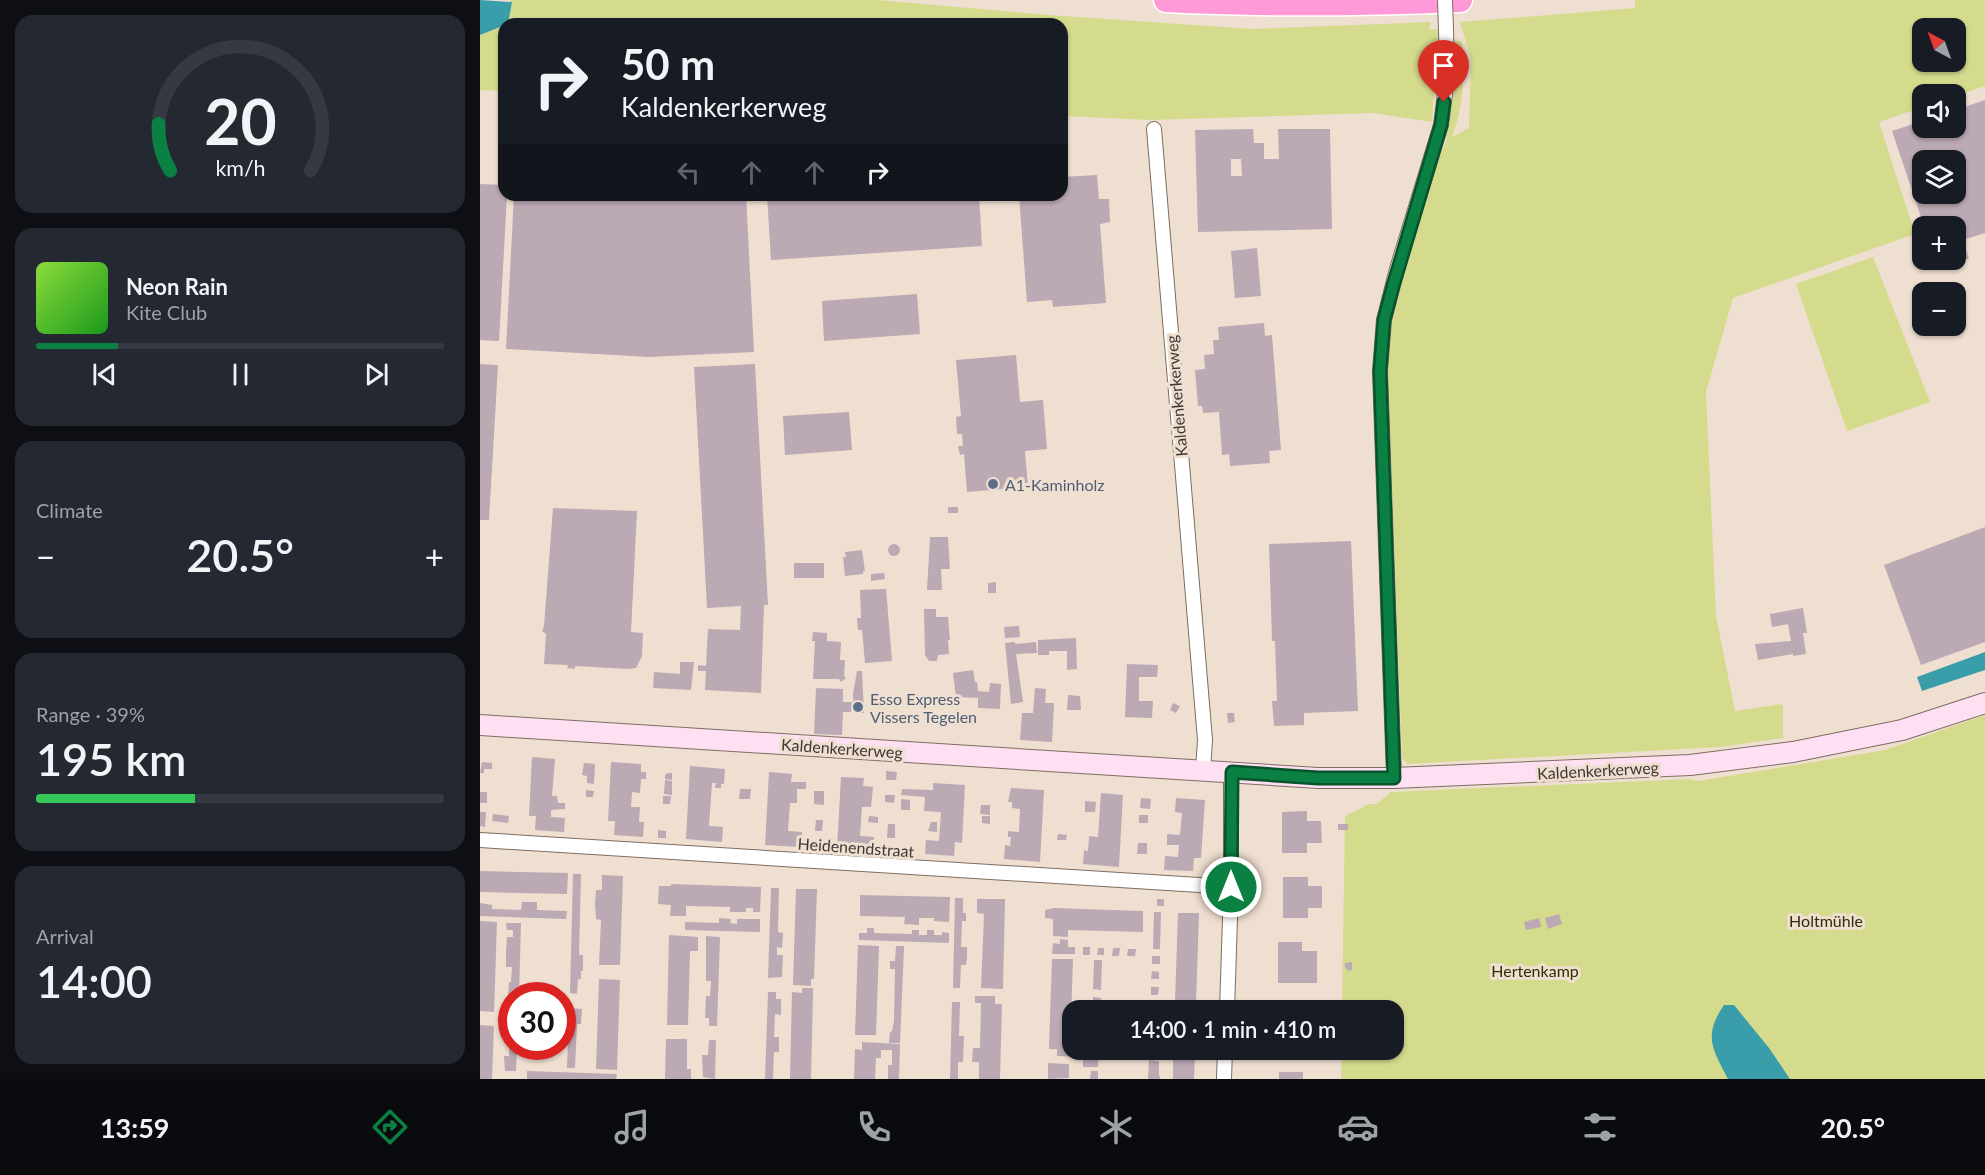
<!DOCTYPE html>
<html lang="en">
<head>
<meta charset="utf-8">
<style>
  :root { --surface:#171b24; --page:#242831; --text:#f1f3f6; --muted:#9ea1a6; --line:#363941; --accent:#0b8043 }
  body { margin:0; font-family:Lato,sans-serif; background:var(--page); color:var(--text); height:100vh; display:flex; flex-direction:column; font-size:22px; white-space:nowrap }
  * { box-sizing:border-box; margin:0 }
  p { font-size:20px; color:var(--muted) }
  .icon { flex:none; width:33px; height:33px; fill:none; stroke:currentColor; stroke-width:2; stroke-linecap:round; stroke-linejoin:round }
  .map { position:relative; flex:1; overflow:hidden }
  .panel { display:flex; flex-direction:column; gap:15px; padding:15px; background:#0d0f14; width:480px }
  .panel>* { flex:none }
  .guide { position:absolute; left:18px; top:18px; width:570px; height:183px; border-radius:18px; box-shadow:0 2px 4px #0004; background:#171b24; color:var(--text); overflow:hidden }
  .needle { width:39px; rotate:319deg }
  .fabs { position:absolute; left:1432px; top:18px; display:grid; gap:12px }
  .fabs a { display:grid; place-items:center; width:54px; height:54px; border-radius:12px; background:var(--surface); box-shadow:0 2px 4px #0004; font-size:30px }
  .speed { position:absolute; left:18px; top:982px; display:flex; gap:12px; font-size:30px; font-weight:700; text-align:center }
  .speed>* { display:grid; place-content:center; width:78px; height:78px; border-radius:50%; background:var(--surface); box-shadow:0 2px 4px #0004; line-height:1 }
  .speed .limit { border:9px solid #d22; background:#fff; color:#111 }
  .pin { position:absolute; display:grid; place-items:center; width:51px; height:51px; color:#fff; margin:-62px -26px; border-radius:50% 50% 50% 0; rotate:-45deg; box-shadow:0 0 6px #0007 }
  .pin .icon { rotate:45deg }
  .me { position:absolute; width:66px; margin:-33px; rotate:0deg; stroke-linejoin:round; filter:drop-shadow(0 0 4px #0008) }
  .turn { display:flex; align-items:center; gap:21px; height:126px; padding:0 24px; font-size:27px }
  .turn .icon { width:78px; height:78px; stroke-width:2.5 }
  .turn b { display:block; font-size:42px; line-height:51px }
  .lanes { display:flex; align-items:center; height:57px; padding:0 24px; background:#0003; justify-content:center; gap:30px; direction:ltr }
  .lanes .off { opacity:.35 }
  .big { font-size:45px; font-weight:600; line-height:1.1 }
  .panel .card { flex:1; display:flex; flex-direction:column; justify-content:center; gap:9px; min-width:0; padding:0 21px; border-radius:18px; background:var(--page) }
  .panel .dial { align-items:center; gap:0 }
  .dial svg { height:156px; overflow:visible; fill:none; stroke:var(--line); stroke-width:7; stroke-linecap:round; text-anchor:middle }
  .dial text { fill:var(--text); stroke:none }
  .song { display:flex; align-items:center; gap:18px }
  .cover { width:72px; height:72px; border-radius:9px; background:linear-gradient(135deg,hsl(90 70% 55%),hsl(120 70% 35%)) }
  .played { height:6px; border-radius:3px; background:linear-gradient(90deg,var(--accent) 20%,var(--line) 20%) }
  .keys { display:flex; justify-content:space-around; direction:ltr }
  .heat { display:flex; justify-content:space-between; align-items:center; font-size:33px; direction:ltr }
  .charge { height:9px; border-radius:4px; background:linear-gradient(90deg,#34c759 39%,var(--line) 0) }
  .trip { position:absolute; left:582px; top:1000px; width:342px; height:60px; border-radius:18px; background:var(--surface); box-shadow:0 2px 4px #0004; font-weight:600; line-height:60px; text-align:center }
  .dock { display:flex; height:96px; justify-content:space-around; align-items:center; background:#090b0e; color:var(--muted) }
  .dock .icon { width:42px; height:42px }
  .dock .selected { color:var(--accent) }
  .dock b { font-size:27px; color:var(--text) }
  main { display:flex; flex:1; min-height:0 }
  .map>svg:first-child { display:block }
  .green { fill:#d5db8d; fill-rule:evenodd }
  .water { fill:#399ea9 }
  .building { fill:#bba9b3; fill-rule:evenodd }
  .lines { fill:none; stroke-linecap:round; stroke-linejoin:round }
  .street-casing { stroke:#7c6e61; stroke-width:16 }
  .secondary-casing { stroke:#7c6e61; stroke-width:22 }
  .highway-casing { stroke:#fff; stroke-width:27 }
  .street { stroke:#fff; stroke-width:14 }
  .secondary { stroke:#ffe0f3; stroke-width:20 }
  .highway { stroke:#ff99d7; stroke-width:24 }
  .street-bridge-casing { stroke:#7c6e61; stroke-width:16; stroke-linecap:butt }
  .street-bridge { stroke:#fff; stroke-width:14 }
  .route-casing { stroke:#07532c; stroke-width:15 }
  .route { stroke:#0b8043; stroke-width:10 }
  .service-dot { fill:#5c6f8a; stroke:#efdfd1; stroke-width:2 }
  .labels { text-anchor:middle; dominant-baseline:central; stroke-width:6; stroke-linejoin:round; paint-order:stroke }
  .street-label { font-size:16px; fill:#3f3833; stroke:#efdfd1 }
  .service-label { font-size:16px; fill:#4e5e75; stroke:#efdfd1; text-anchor:start }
  .park-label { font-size:16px; fill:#2e3007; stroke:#efdfd1 }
</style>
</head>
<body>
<main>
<section class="panel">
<div class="card dial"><svg viewBox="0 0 100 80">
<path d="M14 69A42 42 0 1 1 86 69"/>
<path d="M14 69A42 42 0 0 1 8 45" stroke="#0b8043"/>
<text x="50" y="56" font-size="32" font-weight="700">20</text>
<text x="50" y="72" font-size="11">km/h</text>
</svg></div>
<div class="card">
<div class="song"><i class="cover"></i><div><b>Neon Rain</b><p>Kite Club</p></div></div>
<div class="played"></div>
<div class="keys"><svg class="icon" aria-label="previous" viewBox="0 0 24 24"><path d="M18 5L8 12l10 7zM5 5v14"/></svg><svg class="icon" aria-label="pause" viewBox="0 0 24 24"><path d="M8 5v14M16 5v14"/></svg><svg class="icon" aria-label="next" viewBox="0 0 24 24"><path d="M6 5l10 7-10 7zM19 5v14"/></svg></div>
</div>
<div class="card"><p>Climate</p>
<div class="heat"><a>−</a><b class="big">20.5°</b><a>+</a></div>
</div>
<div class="card"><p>Range · 39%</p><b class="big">195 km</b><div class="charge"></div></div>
<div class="card"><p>Arrival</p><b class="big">14:00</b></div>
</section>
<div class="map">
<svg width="1505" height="1079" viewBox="0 0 1505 1079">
  <rect width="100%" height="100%" fill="#efdfd1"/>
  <g class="green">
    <path d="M29 0H397L569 15 772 29 951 22 949 29H958L952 122 893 113 671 120 582 116V24H28L32 2Z"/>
    <path d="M1155 0H1505V86L1476 96 1443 94V107L1399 122 1435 234 1253 298 1226 392 1236 616 1255 711 1301 704 1303 706V738L1240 747 928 764 922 758 908 372 912 321 925 270 956 164 966 142 975 85 974 41H982C985 75 984 105 972 137L989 128 991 59 980 22 1155 8ZM1443 28H1476V62H1443Z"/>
    <path d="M24 26V91L0 90V35Z"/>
    <path d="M1393 257 1450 402 1367 431 1316 284Z"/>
    <path d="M1505 715V1079H861L862 1050H914V1011H862L865 816 889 804H897L911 792 1209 779 1218 781 1405 750Z"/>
  </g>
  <g class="water">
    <path d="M0 0 32 2 28 24 0 35Z"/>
    <path d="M1505 652V670L1442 691 1437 677Z"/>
    <path d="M1244 1005H1254L1289 1048 1310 1079H1248C1232 1048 1223 1036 1244 1005Z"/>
  </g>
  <g class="building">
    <path d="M1505 100V233L1483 240 1489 259H1476V226H1444L1412 131 1443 121V128H1476V110ZM1443 160H1476V194H1443Z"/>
    <path d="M773 129 774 143H784V159H799L798 129H850L852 229 718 232 715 130ZM751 159H761L762 176H751Z"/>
    <path d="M617 175 619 199H629L630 222 620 224 626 303 573 307 572 300 547 302 539 195H582V177Z"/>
    <path d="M0 184 24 185V195H27L19 341 0 340Z"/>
    <path d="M34 195H266L274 352 169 357 26 349Z"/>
    <path d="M287 195H499L502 246 291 260Z"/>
    <path d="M777 248 781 296 755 298 751 251Z"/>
    <path d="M437 294 440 334 344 341 342 301Z"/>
    <path d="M784 323 785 336 792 335 801 450 789 451 790 463 750 466 749 454 742 455 739 412 723 413 722 406H718L715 370 725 369 724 355 734 354 733 340H739L738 327Z"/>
    <path d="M536 355 540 402 563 400 567 449 545 451 548 487 487 492 484 454 480 455 478 446H483L482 434H477L476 417 481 416 476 360Z"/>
    <path d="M0 364 18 365 9 520H0Z"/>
    <path d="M275 364 288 605H284L281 693 225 690 226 671H218V665L226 666 228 629 260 630 261 606 227 608 214 367Z"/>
    <path d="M369 412 372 450 305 455 303 416Z"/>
    <rect x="468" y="507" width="10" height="6"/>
    <path d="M73 508 157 511 151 632 163 633 162 656 156 668 148 669 95 666V669L87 668 88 665 64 664 66 634 62 631 64 626Z"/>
    <path d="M1505 527V642L1441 665 1404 565Z"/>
    <path d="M450 537H468L470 569H461L462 590H447Z"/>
    <path d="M871 541 878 711 824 713V725L794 726 792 701H797L795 641H792L789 544Z"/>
    <circle cx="414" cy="550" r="6"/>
    <path d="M382 550 385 571H383V574L365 576 363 557H366L365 552Z"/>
    <rect x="314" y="563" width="30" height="15"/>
    <path d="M404 573 405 579 391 581V574Z"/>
    <path d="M516 582V593H508V583Z"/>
    <path d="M406 589 412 661 385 663 382 630H378L377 618H381L380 590Z"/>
    <path d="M1323 608 1327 633H1323L1326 654 1313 656V654L1278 660 1275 644 1311 641 1308 624 1292 627 1290 614Z"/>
    <path d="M444 609H456V617H468L470 640H468L469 654 458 655 457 661H449L445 655Z"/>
    <path d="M539 626 540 637 525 638 524 627Z"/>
    <path d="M333 632 347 633V641L361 642 360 660H365L364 676 366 678 361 682 359 679H333L335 641H332Z"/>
    <path d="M596 638 597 669 587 670V651H569V655H558V640Z"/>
    <path d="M535 642V644L556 642 557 653 536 654 543 702 531 704 525 643Z"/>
    <path d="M200 662H214L211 690 173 688 174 672 200 674Z"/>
    <path d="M647 664 678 665 677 677H659V701H673L672 718 645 717Z"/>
    <path d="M493 670 495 682H497L498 691 509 692 510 683 521 684 520 709 498 708V698L476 697 473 673Z"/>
    <path d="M377 671H382L384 713H374L373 694Z"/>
    <path d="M336 688 363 689V702H372L371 712H363L362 735 334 734Z"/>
    <path d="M555 688 566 689 565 703H574L572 742 540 740 542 713H553Z"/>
    <path d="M588 695 600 696 601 710H587Z"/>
    <path d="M693 703 700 706 696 713 690 710Z"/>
    <path d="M747 713H754L755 722 748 723Z"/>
    <path d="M52 757 75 759 72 796H77L78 803H85V809L71 810V817L85 818 84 832 55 830 56 816H49Z"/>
    <path d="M2 762 12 763V769H4V773H0Z"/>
    <path d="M131 762 161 764V772H166V779H161L160 793 152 792 151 807H160L159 822H164L163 837 134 835 135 821H128Z"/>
    <path d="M104 763 115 764 114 784 107 783V776L102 775Z"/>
    <path d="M210 766 245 769 244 784H241V788H235L236 783H232L229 826 243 827 242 842 206 839Z"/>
    <path d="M406 771 417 772 416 780H406Z"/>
    <path d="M289 772 312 774 311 782H326V789H317V803H310L308 831 322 832 321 847 285 845Z"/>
    <path d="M188 773H192V780L185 779V775Z"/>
    <path d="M361 777 384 778 383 786 393 787 391 807H382L380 836 394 837 393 851 357 849Z"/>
    <path d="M185 780 192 781V795L184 794Z"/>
    <path d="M453 783 485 785 482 843 475 842 474 856 445 854 446 840 459 841 461 812 444 811 445 797 421 795 422 789 453 790Z"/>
    <path d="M531 788 564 790 560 862 524 859 525 845 530 846 531 837H528V831L539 832 540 809 532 808V802H528Z"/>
    <path d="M260 789H271L270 799H259Z"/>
    <path d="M106 790 114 791 113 797H106Z"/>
    <path d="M334 791H344V805L334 804Z"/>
    <rect x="0" y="792" width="7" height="11"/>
    <path d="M621 793 643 795 639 867 603 864 604 850 608 851 609 836 618 837Z"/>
    <path d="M405 795H415L414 803 405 802Z"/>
    <path d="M183 796H191L190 804H183Z"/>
    <path d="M661 798 671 799 670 809 660 808Z"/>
    <path d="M696 798 725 800 721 858H714L713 871 684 870 685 856 698 857 699 845H687V834L700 835 702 813 695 812Z"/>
    <path d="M421 799 430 800V810H421Z"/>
    <path d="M605 801 616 802 615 812H605Z"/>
    <path d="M501 805H510V815L500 814Z"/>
    <path d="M827 811V821H841L842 843H827V853H802V812Z"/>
    <path d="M0 812H6L5 827 0 826Z"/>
    <path d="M13 814 29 816 28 823 12 821Z"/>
    <rect x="659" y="815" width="9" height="8"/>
    <path d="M389 816 398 817V823L388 822Z"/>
    <path d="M502 816H510V824L502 823Z"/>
    <path d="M336 820H343L342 831H335Z"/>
    <path d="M451 822H457V832L448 831Z"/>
    <path d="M408 824H415V838H407Z"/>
    <rect x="858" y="824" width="10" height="6"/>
    <path d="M178 830 186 831V838H178Z"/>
    <path d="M578 834 587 835 586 840H577Z"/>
    <path d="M658 843H667V854H657Z"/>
    <path d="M0 871 88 873 87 894 0 892Z"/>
    <path d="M93 874H101L99 955H103V971H101V979H98L97 994 90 993Z"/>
    <path d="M122 875 143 876 140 965H119L121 920 116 919 115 904 116 890H122Z"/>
    <path d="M803 877H828V886H842V908H828V918H803Z"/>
    <path d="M191 884 281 887 280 912H273V908H266V912H250V907L206 906V916H190L191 905 178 904 179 886H191Z"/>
    <path d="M291 888H299L298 932 303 933 302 948 297 947V955H303L302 977 288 978Z"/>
    <path d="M316 889H337L334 979H331V986L313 985Z"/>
    <path d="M380 895 470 897 469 922 454 921V918H439V925L424 924 425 917 380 916Z"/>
    <path d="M475 898H483V913H486V921H482L481 947H487V958L486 965H481L480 988H473Z"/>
    <path d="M497 899H525L523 989 501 988 504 914 497 913Z"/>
    <rect x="677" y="899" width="7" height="7"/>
    <path d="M42 902H57V910L87 911 86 919 0 916V903L12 905V909L41 910Z"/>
    <path d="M574 908 663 911V932L588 930V937L573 936V919L565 918V910Z"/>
    <path d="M674 912H681L680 949H673Z"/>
    <path d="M698 913H719L716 1003 695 1002Z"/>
    <path d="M1079 914 1082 924 1068 929 1065 918Z"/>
    <path d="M239 918 251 919 250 923 257 924V919H280V932L205 930V922L239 923Z"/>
    <path d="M1059 918 1061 927 1046 930 1044 922Z"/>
    <path d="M0 921 17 922 14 1012 0 1011Z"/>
    <path d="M26 923H41L39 996 32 997H28L29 982H31L32 967H26V952L27 937H33V930H27Z"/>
    <path d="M387 928H394V933L432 934V930H439V935H447V930H454V935H462V932L469 933V943L379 940V933H387Z"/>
    <path d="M189 935 218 937V951H210L208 1025H187Z"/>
    <path d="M226 936 240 937 237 1026H229V1018H225L226 996H230L231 981H226Z"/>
    <path d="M580 939 588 940V947H595V954H572L573 943 580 944Z"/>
    <path d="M798 942H822V951H837V983H798Z"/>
    <path d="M378 945 399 946 396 1035H375Z"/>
    <path d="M416 946H424L420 1043H409L410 1032 412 1031 414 1021 415 969H410V961H415Z"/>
    <rect x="603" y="947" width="7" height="8"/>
    <path d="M618 948H624V955H617Z"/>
    <path d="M633 948H640L639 956H632Z"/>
    <path d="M648 949H656L655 956H647Z"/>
    <rect x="672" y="956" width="8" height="8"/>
    <path d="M572 959H593L590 1048H592V1050H597V1057L577 1056V1049H569Z"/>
    <path d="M614 960H622L621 990 613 989Z"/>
    <path d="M872 962V970L868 971 865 967V963Z"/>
    <path d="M672 971 679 972V979H671Z"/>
    <path d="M119 979 140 980 137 1070 116 1069Z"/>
    <path d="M671 987H679L678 995H671Z"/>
    <path d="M322 988H333V993L331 1079H310L312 992 322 993Z"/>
    <path d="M288 992H296V999H301V1015L295 1014 294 1037H299V1052H294L293 1079H285Z"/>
    <path d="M495 996H515V1004H522L520 1079H499V1062H492L493 1048H500L501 1003H495Z"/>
    <path d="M613 997 621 998 620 1005H613Z"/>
    <path d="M671 1001 678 1002V1011H671Z"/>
    <path d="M472 1002H480L479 1036H484L483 1062H478V1079H470Z"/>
    <rect x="798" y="1007" width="25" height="4"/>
    <path d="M89 1008 102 1009 101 1024H97L95 1068H87Z"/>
    <path d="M0 1025 14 1026 12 1079H0Z"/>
    <path d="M186 1039H207V1069H211V1079H185Z"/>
    <path d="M229 1040H236L235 1079 223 1077 222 1055H228Z"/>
    <path d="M382 1042 420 1044 419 1079H408V1065H412V1050H401V1058H396L395 1079H374L375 1049 382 1050Z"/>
    <path d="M29 1049H37L36 1071H25L24 1056H29Z"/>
    <path d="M611 1050H619L618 1067H603V1057H611Z"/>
    <path d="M693 1050H715L714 1079H693Z"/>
    <path d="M669 1060 679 1061V1076H680V1079H668Z"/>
    <path d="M568 1063 589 1064V1078L568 1079Z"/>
    <path d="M47 1071 106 1073 137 1074 136 1079H47Z"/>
    <path d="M611 1071H618V1079H610Z"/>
    <rect x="799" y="1072" width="24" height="7"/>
  </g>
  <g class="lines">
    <defs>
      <g id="street">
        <path d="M674 129 725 740 723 770"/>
        <path d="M914 778 900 371 904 320 917 269 961 125 967 78 966 29"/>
        <path d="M0 840 751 887"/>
        <path d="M747 1011 751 887V772"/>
        <path d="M744 1079 745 1050"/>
      </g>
      <path id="secondary" d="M0 725 838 778H914L1210 765 1313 752 1422 730 1505 703"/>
      <path id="highway" d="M686 0C784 5 882 4 980 0"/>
    </defs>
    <use href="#street" class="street-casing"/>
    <use href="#secondary" class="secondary-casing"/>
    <use href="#highway" class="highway-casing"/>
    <use href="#street" class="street"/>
    <use href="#secondary" class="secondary"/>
    <use href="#highway" class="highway"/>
    <defs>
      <path id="street-bridge" d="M965 0 966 29"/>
    </defs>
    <use href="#street-bridge" class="street-bridge-casing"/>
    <use href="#street-bridge" class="street-bridge"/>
  </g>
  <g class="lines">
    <defs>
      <path id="route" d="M751 887 752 772 838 778H914L900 371 904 320 913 286 961 125 964 102"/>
    </defs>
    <use href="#route" class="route-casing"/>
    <use href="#route" class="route"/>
  </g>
  <g class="service-dot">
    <circle cx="513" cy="484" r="6"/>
    <circle cx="378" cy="707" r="6"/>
  </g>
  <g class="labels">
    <g class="street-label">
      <text transform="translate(696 396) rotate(-95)">Kaldenkerkerweg</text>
      <text transform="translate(362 748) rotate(4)">Kaldenkerkerweg</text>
      <text transform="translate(1118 770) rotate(-3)">Kaldenkerkerweg</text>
      <text transform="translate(376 847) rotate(4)">Heidenendstraat</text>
    </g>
    <g class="service-label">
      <text x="525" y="484">A1-Kaminholz</text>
      <text x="390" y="698">Esso Express<tspan x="390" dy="18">Vissers Tegelen</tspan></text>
    </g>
    <g class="park-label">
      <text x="1346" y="920">Holtmühle</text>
      <text x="1055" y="970">Hertenkamp</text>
    </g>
  </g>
</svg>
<div class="fabs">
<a><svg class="needle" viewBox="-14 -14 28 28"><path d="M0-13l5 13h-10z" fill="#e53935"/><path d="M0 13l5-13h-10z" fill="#9ea1a6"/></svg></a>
<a><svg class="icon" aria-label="sound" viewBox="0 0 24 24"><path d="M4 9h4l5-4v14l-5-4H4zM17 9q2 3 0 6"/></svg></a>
<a><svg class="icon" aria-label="layers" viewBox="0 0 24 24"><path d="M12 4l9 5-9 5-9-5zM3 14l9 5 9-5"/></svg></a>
<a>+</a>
<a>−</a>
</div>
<div class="speed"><div class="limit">30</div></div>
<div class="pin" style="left:964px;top:102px;background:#d93025"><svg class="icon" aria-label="arrive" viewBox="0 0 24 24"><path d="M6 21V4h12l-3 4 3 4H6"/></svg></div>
<svg class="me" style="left:751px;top:887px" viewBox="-20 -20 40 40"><circle r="17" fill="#0b8043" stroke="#fff" stroke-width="3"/><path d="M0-11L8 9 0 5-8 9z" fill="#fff"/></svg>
<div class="trip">14:00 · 1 min · 410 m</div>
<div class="guide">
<div class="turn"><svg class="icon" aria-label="right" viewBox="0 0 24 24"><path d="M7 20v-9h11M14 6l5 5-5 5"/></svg><div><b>50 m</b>Kaldenkerkerweg</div></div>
<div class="lanes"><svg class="icon off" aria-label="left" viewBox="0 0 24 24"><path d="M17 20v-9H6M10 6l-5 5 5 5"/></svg><svg class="icon off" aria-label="ahead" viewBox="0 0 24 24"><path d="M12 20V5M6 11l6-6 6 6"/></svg><svg class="icon off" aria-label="ahead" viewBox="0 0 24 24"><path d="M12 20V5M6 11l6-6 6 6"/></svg><svg class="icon" aria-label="right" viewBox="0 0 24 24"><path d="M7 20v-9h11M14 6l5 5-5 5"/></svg></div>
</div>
</div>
</main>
<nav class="dock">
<b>13:59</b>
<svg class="icon selected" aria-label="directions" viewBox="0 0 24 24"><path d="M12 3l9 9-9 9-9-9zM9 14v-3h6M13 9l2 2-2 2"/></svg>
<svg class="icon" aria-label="music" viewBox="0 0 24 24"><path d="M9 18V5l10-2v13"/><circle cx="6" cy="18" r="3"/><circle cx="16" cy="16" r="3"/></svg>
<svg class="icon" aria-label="phone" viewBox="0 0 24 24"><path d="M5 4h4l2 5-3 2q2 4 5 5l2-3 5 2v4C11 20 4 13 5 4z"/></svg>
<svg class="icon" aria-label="climate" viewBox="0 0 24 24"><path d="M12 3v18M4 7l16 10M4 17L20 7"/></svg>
<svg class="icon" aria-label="car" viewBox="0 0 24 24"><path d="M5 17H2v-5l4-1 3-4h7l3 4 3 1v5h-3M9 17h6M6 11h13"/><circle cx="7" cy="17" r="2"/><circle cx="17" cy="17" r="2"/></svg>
<svg class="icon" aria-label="filters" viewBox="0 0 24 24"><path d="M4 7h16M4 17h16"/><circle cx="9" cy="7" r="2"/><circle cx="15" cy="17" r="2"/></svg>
<b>20.5°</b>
</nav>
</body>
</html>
